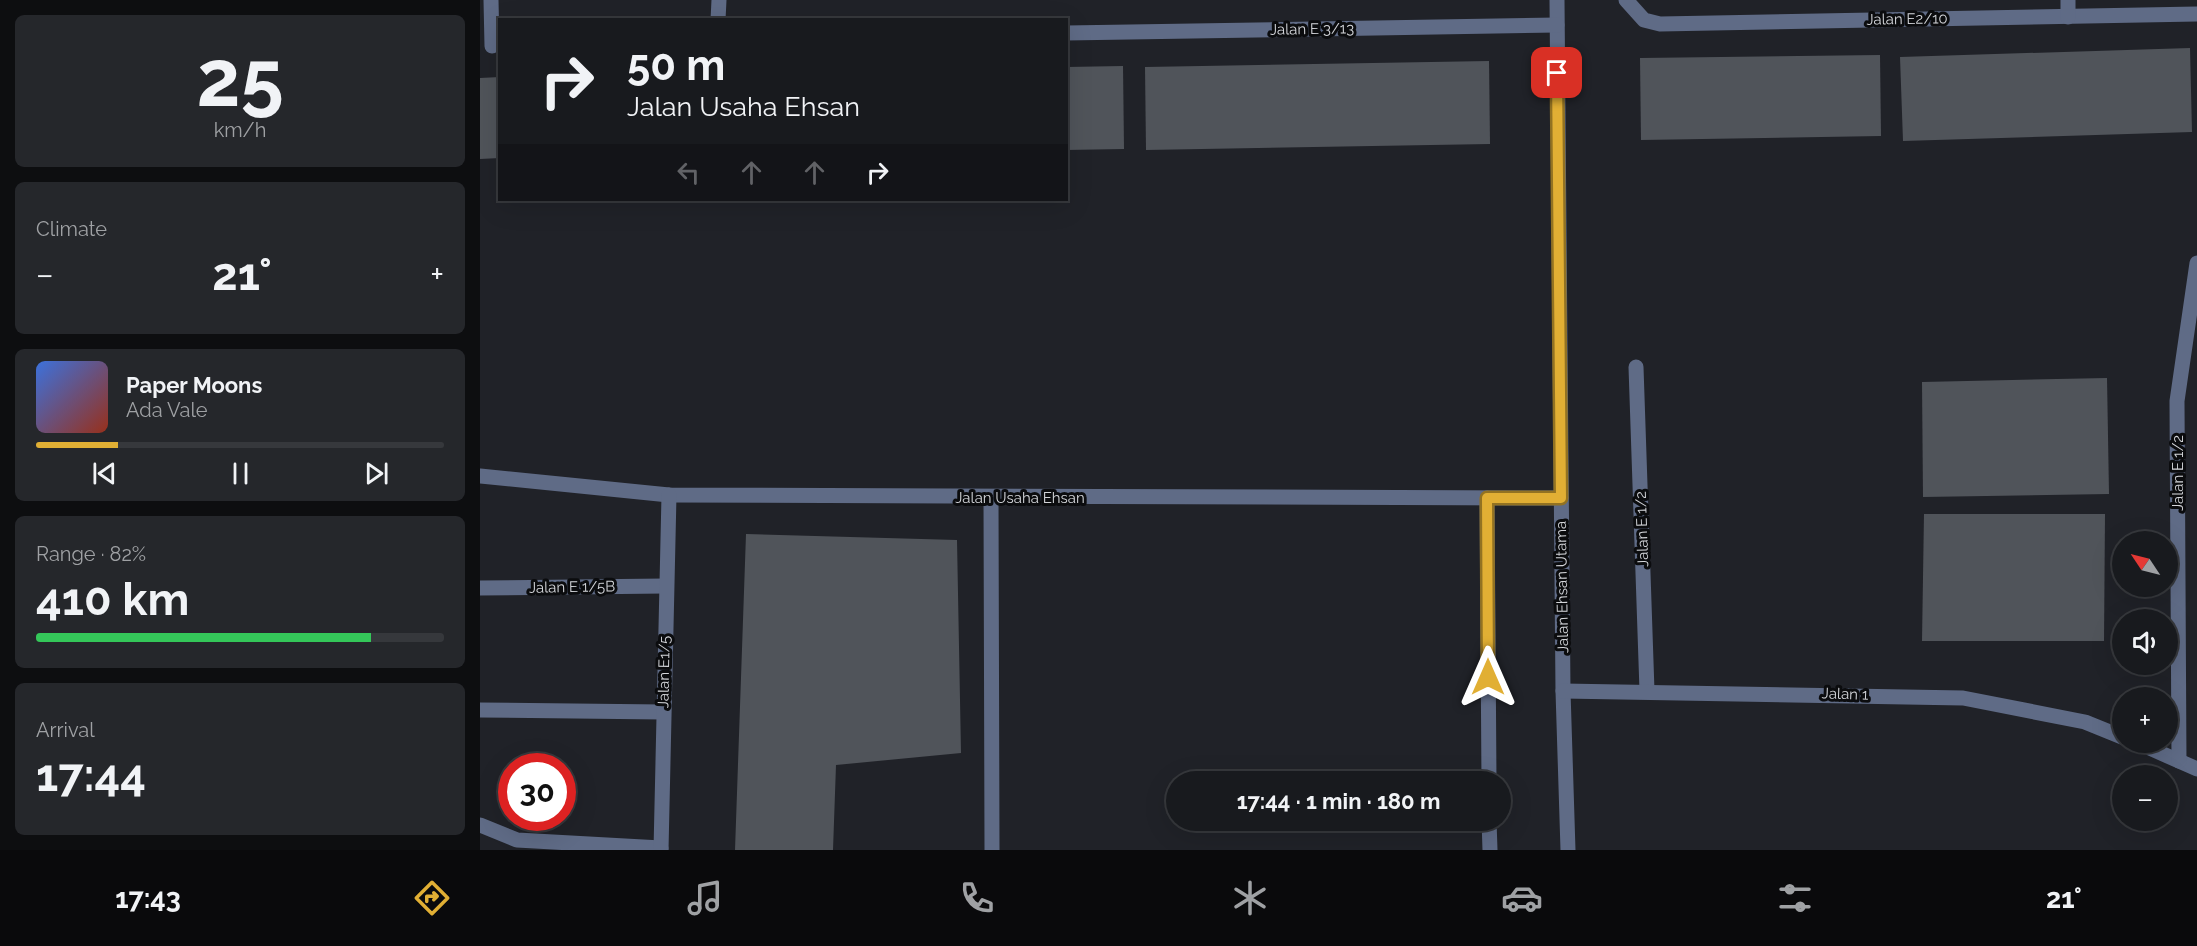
<!DOCTYPE html>
<html lang="en">
<head>
<meta charset="utf-8">
<style>
  :root { --surface:#181a1e; --page:#25272b; --text:#f1f3f6; --muted:#9fa1a4; --line:#36383c; --accent:#e1af34 }
  body { margin:0; font-family:Raleway,sans-serif; background:var(--page); color:var(--text); height:100vh; display:flex; flex-direction:column; font-size:22px; white-space:nowrap }
  * { box-sizing:border-box; margin:0 }
  p { font-size:20px; color:var(--muted) }
  .icon { flex:none; width:33px; height:33px; fill:none; stroke:currentColor; stroke-width:2; stroke-linecap:round; stroke-linejoin:round }
  .map { position:relative; flex:1; overflow:hidden }
  .side { display:flex; flex-direction:column; gap:15px; padding:15px; background:#0d0e10; width:480px }
  .side>* { flex:none }
  .top-card { position:absolute; left:18px; top:18px; width:570px; height:183px; border-radius:0px; box-shadow:0 6px 24px #0002,0 0 0 2px var(--line); background:#181a1e; color:var(--text); overflow:hidden }
  .needle { width:39px; rotate:305deg }
  .fabs { position:absolute; left:1632px; top:531px; display:grid; gap:12px }
  .fabs a { display:grid; place-items:center; width:66px; height:66px; border-radius:50%; background:var(--surface); box-shadow:0 6px 24px #0002,0 0 0 2px var(--line); font-size:30px }
  .speed { position:absolute; left:18px; top:753px; display:flex; gap:12px; font-size:30px; font-weight:700; text-align:center }
  .speed>* { display:grid; place-content:center; width:78px; height:78px; border-radius:50%; background:var(--surface); box-shadow:0 6px 24px #0002,0 0 0 2px var(--line); line-height:1 }
  .speed .limit { border:9px solid #d22; background:#fff; color:#111 }
  .pin { position:absolute; display:grid; place-items:center; width:51px; height:51px; color:#fff; margin:-26px; border-radius:12px; box-shadow:0 3px 9px #0006 }
  .me { position:absolute; width:66px; margin:-33px; rotate:0deg; stroke-linejoin:round; filter:drop-shadow(0 0 4px #0008) }
  .turn { display:flex; align-items:center; gap:21px; height:126px; padding:0 30px; font-size:27px }
  .turn .icon { width:78px; height:78px; stroke-width:2.5 }
  .turn b { display:block; font-size:42px; line-height:51px }
  .lanes { display:flex; align-items:center; height:57px; padding:0 30px; background:#0003; justify-content:center; gap:30px; direction:ltr }
  .lanes .off { opacity:.35 }
  .big { font-size:45px; font-weight:700; line-height:1.1 }
  .side .widget { flex:1; display:flex; flex-direction:column; justify-content:center; gap:9px; min-width:0; padding:0 21px; border-radius:9px; background:var(--page) }
  .side .dial { align-items:center; gap:0 }
  .dial b { font-size:78px; line-height:1 }
  .song { display:flex; align-items:center; gap:18px }
  .cover { width:72px; height:72px; border-radius:9px; background:linear-gradient(135deg,hsl(220 70% 55%),hsl(10 70% 35%)) }
  .played { height:6px; border-radius:3px; background:linear-gradient(90deg,var(--accent) 20%,var(--line) 20%) }
  .keys { display:flex; justify-content:space-around; direction:ltr }
  .heat { display:flex; justify-content:space-between; align-items:center; font-size:33px; direction:ltr }
  .charge { height:9px; border-radius:4px; background:linear-gradient(90deg,#34c759 82%,var(--line) 0) }
  .trip { position:absolute; left:686px; top:771px; width:345px; height:60px; border-radius:30px; background:var(--surface); box-shadow:0 6px 24px #0002,0 0 0 2px var(--line); font-weight:700; line-height:60px; text-align:center }
  .menu { display:flex; height:96px; justify-content:space-around; align-items:center; background:#0a0a0c; color:var(--muted) }
  .menu .icon { width:42px; height:42px }
  .menu .current { color:var(--accent) }
  .menu b { font-size:27px; color:var(--text) }
  main { display:flex; flex:1; min-height:0 }
  .map>svg:first-child { display:block }
  .building { fill:#50545a }
  .lines { fill:none; stroke-linecap:round; stroke-linejoin:round }
  .minor { stroke:#5f6b86; stroke-width:15 }
  .route-casing { stroke:#927222; stroke-width:15 }
  .route { stroke:#e1af34; stroke-width:10 }
  .labels { text-anchor:middle; dominant-baseline:central; stroke-width:6; stroke-linejoin:round; paint-order:stroke }
  .street-label { font-size:15px; fill:#d3d5d9; stroke:#0b0c0e }
</style>
</head>
<body>
<main>
<section class="side">
<div class="widget dial"><b>25</b><p>km/h</p></div>
<div class="widget"><p>Climate</p>
<div class="heat"><a>−</a><b class="big">21°</b><a>+</a></div>
</div>
<div class="widget">
<div class="song"><i class="cover"></i><div><b>Paper Moons</b><p>Ada Vale</p></div></div>
<div class="played"></div>
<div class="keys"><svg class="icon" aria-label="previous" viewBox="0 0 24 24"><path d="M18 5L8 12l10 7zM5 5v14"/></svg><svg class="icon" aria-label="pause" viewBox="0 0 24 24"><path d="M8 5v14M16 5v14"/></svg><svg class="icon" aria-label="next" viewBox="0 0 24 24"><path d="M6 5l10 7-10 7zM19 5v14"/></svg></div>
</div>
<div class="widget"><p>Range · 82%</p><b class="big">410 km</b><div class="charge"></div></div>
<div class="widget"><p>Arrival</p><b class="big">17:44</b></div>
</section>
<div class="map">
<svg width="1717" height="850" viewBox="0 0 1717 850">
  <rect width="100%" height="100%" fill="#202228"/>
  <g class="building">
    <path d="M1710 48 1712 132 1423 141 1420 57Z"/>
    <path d="M1400 55 1401 136 1161 140 1160 58Z"/>
    <path d="M1009 61 1010 144 666 150 665 67Z"/>
    <path d="M643 66 644 149 586 150V67Z"/>
    <path d="M20 77V158L0 159V78Z"/>
    <path d="M1627 378 1629 494 1443 497 1442 382Z"/>
    <path d="M1444 514H1625L1624 641H1442Z"/>
    <path d="M266 534 477 540 481 753 356 765 353 850H255Z"/>
  </g>
  <g class="lines">
    <g class="minor">
      <path d="M11 0 12 46"/>
      <path d="M1077 0 1083 691 1088 850"/>
      <path d="M1146 0 1164 20 1180 24 1717 14"/>
      <path d="M1588 0V17"/>
      <path d="M238 20 239 0"/>
      <path d="M586 33 1077 25"/>
      <path d="M1156 367 1167 691"/>
      <path d="M0 476 189 495 1081 498"/>
      <path d="M511 498 512 850"/>
      <path d="M1007 498 1009 782"/>
      <path d="M0 588 185 586"/>
      <path d="M1083 691 1483 698 1605 722 1642 737"/>
      <path d="M0 710 183 712"/>
      <path d="M1656 742 1717 769"/>
      <path d="M1699 761 1697 401 1717 263"/>
      <path d="M1009 820 1010 850"/>
      <path d="M0 825 37 840 181 848"/>
      <path d="M181 850 189 495"/>
    </g>
  </g>
  <g class="lines">
    <defs>
      <path id="route" d="M1008 677 1007 498H1081L1077 73"/>
    </defs>
    <use href="#route" class="route-casing"/>
    <use href="#route" class="route"/>
  </g>
  <g class="labels">
    <g class="street-label">
      <text transform="translate(1427 19) rotate(-1)">Jalan E2/10</text>
      <text transform="translate(832 29) rotate(-1)">Jalan E 3/13</text>
      <text transform="translate(1698 473) rotate(-90)">Jalan E 1/2</text>
      <text x="540" y="498">Jalan Usaha Ehsan</text>
      <text transform="translate(1162 529) rotate(-92)">Jalan E 1/2</text>
      <text transform="translate(92 587) rotate(-1)">Jalan E 1/5B</text>
      <text transform="translate(1082 587) rotate(-91)">Jalan Ehsan Utama</text>
      <text transform="translate(184 672) rotate(-89)">Jalan E1/5</text>
      <text transform="translate(1365 694) rotate(2)">Jalan 1</text>
    </g>
  </g>
</svg>
<div class="fabs">
<a><svg class="needle" viewBox="-14 -14 28 28"><path d="M0-13l5 13h-10z" fill="#e53935"/><path d="M0 13l5-13h-10z" fill="#9fa1a4"/></svg></a>
<a><svg class="icon" aria-label="sound" viewBox="0 0 24 24"><path d="M4 9h4l5-4v14l-5-4H4zM17 9q2 3 0 6"/></svg></a>
<a>+</a>
<a>−</a>
</div>
<div class="speed"><div class="limit">30</div></div>
<div class="pin" style="left:1077px;top:73px;background:#d93025"><svg class="icon" aria-label="arrive" viewBox="0 0 24 24"><path d="M6 21V4h12l-3 4 3 4H6"/></svg></div>
<svg class="me" style="left:1008px;top:677px" viewBox="-20 -20 40 40"><path d="M0-17L14 15 0 8-14 15z" fill="#e1af34" stroke="#fff" stroke-width="4"/></svg>
<div class="trip">17:44 · 1 min · 180 m</div>
<div class="top-card">
<div class="turn"><svg class="icon" aria-label="right" viewBox="0 0 24 24"><path d="M7 20v-9h11M14 6l5 5-5 5"/></svg><div><b>50 m</b>Jalan Usaha Ehsan</div></div>
<div class="lanes"><svg class="icon off" aria-label="left" viewBox="0 0 24 24"><path d="M17 20v-9H6M10 6l-5 5 5 5"/></svg><svg class="icon off" aria-label="ahead" viewBox="0 0 24 24"><path d="M12 20V5M6 11l6-6 6 6"/></svg><svg class="icon off" aria-label="ahead" viewBox="0 0 24 24"><path d="M12 20V5M6 11l6-6 6 6"/></svg><svg class="icon" aria-label="right" viewBox="0 0 24 24"><path d="M7 20v-9h11M14 6l5 5-5 5"/></svg></div>
</div>
</div>
</main>
<nav class="menu">
<b>17:43</b>
<svg class="icon current" aria-label="directions" viewBox="0 0 24 24"><path d="M12 3l9 9-9 9-9-9zM9 14v-3h6M13 9l2 2-2 2"/></svg>
<svg class="icon" aria-label="music" viewBox="0 0 24 24"><path d="M9 18V5l10-2v13"/><circle cx="6" cy="18" r="3"/><circle cx="16" cy="16" r="3"/></svg>
<svg class="icon" aria-label="phone" viewBox="0 0 24 24"><path d="M5 4h4l2 5-3 2q2 4 5 5l2-3 5 2v4C11 20 4 13 5 4z"/></svg>
<svg class="icon" aria-label="climate" viewBox="0 0 24 24"><path d="M12 3v18M4 7l16 10M4 17L20 7"/></svg>
<svg class="icon" aria-label="car" viewBox="0 0 24 24"><path d="M5 17H2v-5l4-1 3-4h7l3 4 3 1v5h-3M9 17h6M6 11h13"/><circle cx="7" cy="17" r="2"/><circle cx="17" cy="17" r="2"/></svg>
<svg class="icon" aria-label="filters" viewBox="0 0 24 24"><path d="M4 7h16M4 17h16"/><circle cx="9" cy="7" r="2"/><circle cx="15" cy="17" r="2"/></svg>
<b>21°</b>
</nav>
</body>
</html>
